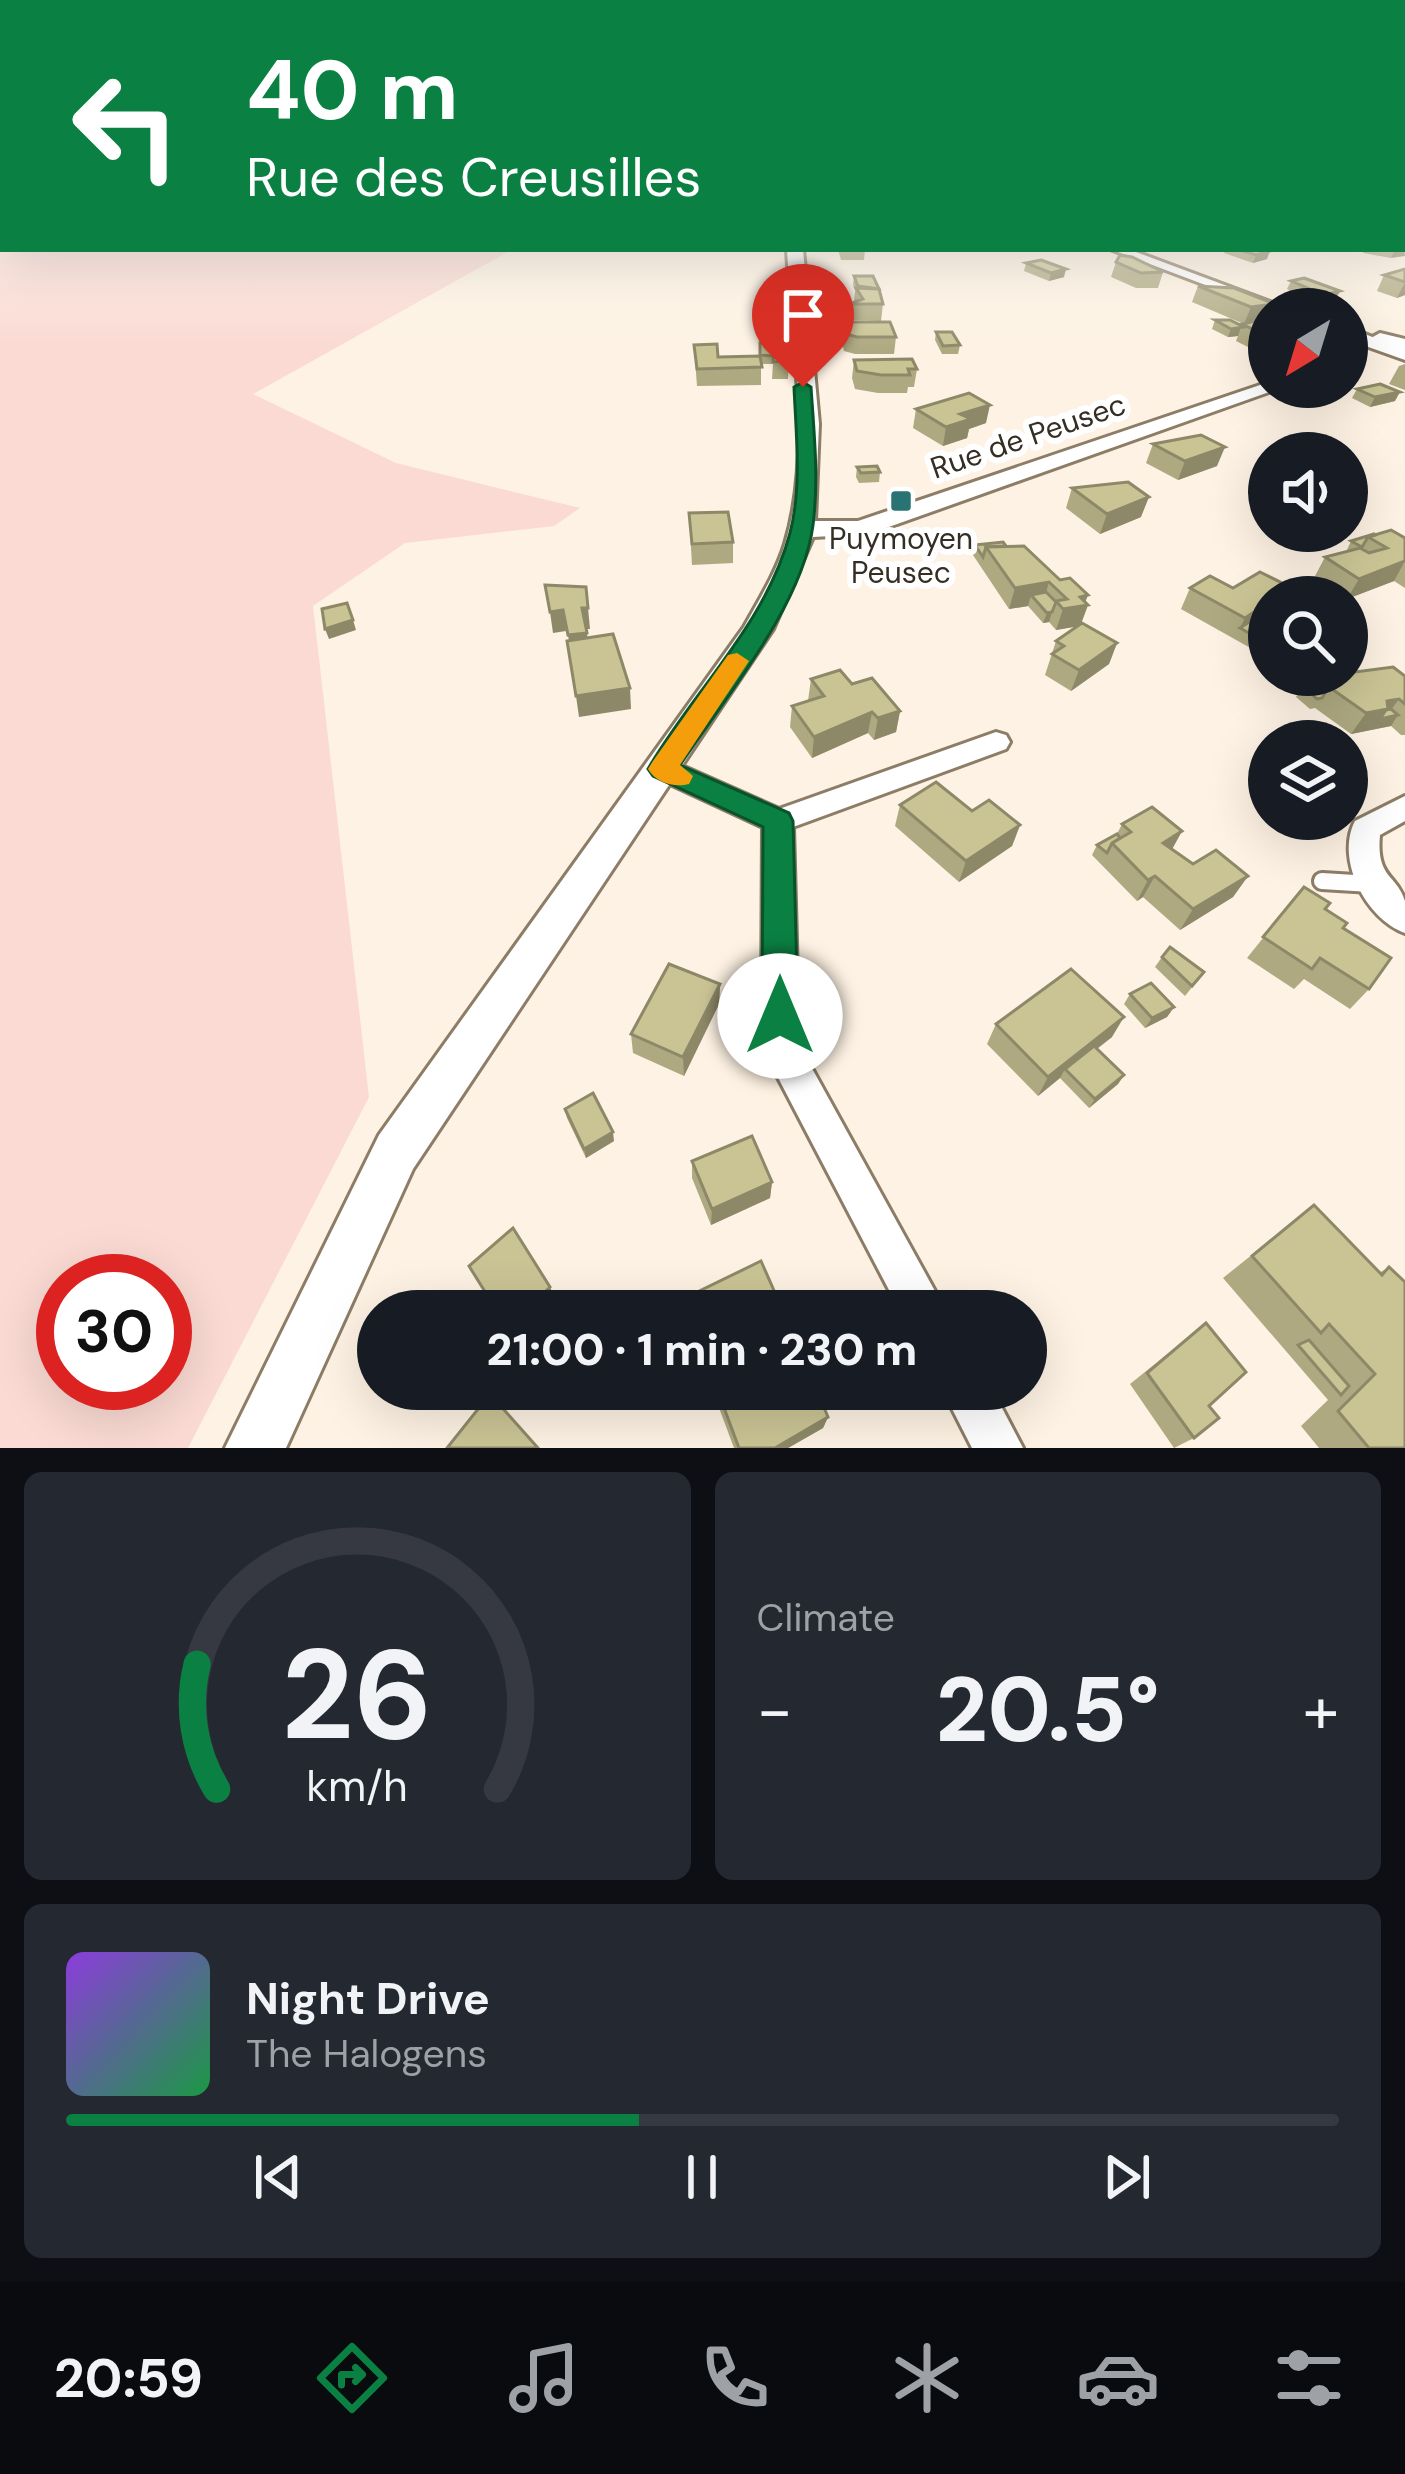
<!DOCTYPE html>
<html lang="en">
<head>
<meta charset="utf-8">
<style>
  :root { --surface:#171b24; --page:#242831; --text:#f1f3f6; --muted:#9ea1a6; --line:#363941; --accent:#0b8043 }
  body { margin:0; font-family:"DM Sans",sans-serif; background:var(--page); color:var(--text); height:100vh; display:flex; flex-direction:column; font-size:45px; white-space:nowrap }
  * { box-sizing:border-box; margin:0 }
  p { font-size:39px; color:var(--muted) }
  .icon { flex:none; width:66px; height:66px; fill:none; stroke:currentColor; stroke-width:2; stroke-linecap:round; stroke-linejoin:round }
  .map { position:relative; height:1448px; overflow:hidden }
  .side { display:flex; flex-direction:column; gap:24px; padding:24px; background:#0d0f14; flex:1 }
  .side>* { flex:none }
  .top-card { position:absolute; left:0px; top:0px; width:1407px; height:252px; box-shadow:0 12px 48px #0002; background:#0b8043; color:#fff; overflow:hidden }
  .needle { width:78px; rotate:218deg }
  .fabs { position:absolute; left:1248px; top:288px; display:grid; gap:24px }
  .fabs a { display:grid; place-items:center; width:120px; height:120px; border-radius:50%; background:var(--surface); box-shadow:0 12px 48px #0002; font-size:60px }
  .speed { position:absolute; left:36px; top:1254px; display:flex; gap:24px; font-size:60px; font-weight:700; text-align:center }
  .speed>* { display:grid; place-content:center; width:156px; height:156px; border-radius:50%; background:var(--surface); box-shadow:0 12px 48px #0002; line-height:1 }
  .speed .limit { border:18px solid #d22; background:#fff; color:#111 }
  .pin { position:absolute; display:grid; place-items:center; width:102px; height:102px; color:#fff; margin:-123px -51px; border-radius:50% 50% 50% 0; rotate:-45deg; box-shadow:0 0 12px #0007 }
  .pin .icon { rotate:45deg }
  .me { position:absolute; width:132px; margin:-66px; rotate:0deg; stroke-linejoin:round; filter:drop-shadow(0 0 9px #0008) }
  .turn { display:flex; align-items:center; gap:42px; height:252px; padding:0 48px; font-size:54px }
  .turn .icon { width:156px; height:156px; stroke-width:2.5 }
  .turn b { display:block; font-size:84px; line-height:102px }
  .big { font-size:90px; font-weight:800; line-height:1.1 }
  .side .widget { flex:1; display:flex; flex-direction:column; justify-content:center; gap:18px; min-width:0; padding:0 42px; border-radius:18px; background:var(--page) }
  .side .dial { align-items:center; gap:0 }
  .dial svg { height:312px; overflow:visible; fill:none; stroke:var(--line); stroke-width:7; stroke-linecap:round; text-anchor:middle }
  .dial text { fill:var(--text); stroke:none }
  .song { display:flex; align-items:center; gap:36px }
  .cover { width:144px; height:144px; border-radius:18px; background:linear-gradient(135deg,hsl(270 70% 55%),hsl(140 70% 35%)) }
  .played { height:12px; border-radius:6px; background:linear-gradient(90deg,var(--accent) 45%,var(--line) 45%) }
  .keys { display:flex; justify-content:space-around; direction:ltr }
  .heat { display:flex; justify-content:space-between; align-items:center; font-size:66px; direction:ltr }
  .side .tiles { flex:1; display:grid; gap:24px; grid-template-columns:1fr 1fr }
  .widget:last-child { grid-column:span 2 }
  .trip { position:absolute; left:357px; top:1290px; width:690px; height:120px; border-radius:60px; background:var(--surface); box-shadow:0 12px 48px #0002; font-weight:800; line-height:120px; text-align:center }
  .dock { display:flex; height:192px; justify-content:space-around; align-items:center; background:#090b0e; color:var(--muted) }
  .dock .icon { width:84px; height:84px }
  .dock .on { color:var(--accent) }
  .dock b { font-size:54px; color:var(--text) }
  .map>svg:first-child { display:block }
  .green { fill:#fadad3; fill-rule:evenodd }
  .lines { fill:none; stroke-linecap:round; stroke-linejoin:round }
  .service-casing { stroke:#8d7d66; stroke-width:22 }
  .minor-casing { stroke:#8d7d66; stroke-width:6 }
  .tertiary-casing { stroke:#8d7d66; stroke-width:6 }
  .service { stroke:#fff; stroke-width:16 }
  .minor { fill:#fff; fill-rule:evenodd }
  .tertiary { fill:#fff; fill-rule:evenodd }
  .wall { fill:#aea980 }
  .shaded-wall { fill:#8d8968 }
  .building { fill:#cac495; stroke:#8d8968; stroke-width:3 }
  .route { fill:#0b8043; stroke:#07532c; stroke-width:3 }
  .slow { fill:#f59e0b }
  .poi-dot { fill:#297372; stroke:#fff; stroke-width:4.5 }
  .labels { text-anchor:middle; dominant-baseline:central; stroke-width:12; stroke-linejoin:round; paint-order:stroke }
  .far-street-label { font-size:30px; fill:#352e24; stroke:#fff }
  .far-poi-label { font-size:30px; fill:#352e24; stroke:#fff }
</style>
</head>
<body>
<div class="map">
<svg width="1405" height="1448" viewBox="0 0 1405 1448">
  <rect width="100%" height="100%" fill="#fdf2e3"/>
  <path class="green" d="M0 148 3 249H513L253 394 396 463 580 508 554 526 405 543 313 606 369 1097 188 1448H0ZM63 1281H165V1383H63Z"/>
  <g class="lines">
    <defs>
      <path id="service" d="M1322 881 1371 884"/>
      <g id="minor">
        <rect x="1404" y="185" width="1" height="7"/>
        <rect x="1404" y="205" width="1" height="6"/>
        <path d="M1110 249H1128L1289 309H1269Z"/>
        <path d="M1347 327 1375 338 1378 341 1370 346 1347 337Z"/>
        <path d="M996 732 1006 735 1010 742 1006 749 793 827 798 1016 809 1063 946 1311H900L773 1068 762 1016 763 827 653 776 649 769 653 762H673L779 809Z"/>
        <path d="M1405 796V821L1380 835C1376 879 1397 874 1405 901 1405 910 1405 924 1405 933 1366 919 1335 859 1355 821Z"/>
        <path d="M942 1389H992L1023 1448H972Z"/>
      </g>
      <g id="tertiary">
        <path d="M787 249H803L819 424 815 521H858L1266 383 1283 387 869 534 813 537 773 629 413 1169 286 1448H225L379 1135 744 627C759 600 776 573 785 544 813 451 792 344 787 249Z"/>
        <path d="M1380 333 1405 339V360L1360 344Z"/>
      </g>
    </defs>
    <use href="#service" class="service-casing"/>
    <use href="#minor" class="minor-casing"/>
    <use href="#tertiary" class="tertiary-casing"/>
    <use href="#service" class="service"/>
    <use href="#minor" class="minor"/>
    <use href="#tertiary" class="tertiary"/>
  </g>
  <g class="wall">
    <path d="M838 249H865L864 260H841Z"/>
    <path d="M1226 249H1263L1267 259 1253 263 1224 253Z"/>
    <path d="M1365 249H1404L1391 258 1363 253Z"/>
    <path d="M1116 262 1163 272 1158 288H1136L1111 277Z"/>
    <path d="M1026 263 1064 277 1049 281 1024 271Z"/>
    <path d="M1405 269V295L1397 298 1377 291 1384 275Z"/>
    <path d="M854 276 883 304 881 321 849 320 850 304 854 302 855 291 853 284Z"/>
    <path d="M1291 281 1336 299 1320 303 1287 289Z"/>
    <path d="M1198 286 1269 309V349L1254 350 1236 341 1238 336 1228 337 1212 329 1215 320 1242 326 1244 324 1192 302Z"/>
    <path d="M843 322 896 337 894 354H855L844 351 841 339Z"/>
    <path d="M936 332 960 345 958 354H942L935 340Z"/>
    <path d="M760 343 789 361 788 379H772L773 364H761V385L697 386 694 345 718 357 760 356Z"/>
    <path d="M854 360 917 369 914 387H908L907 393H878L855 389 852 378Z"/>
    <path d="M1405 364V390L1389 384 1399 366Z"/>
    <path d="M1357 389 1395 401 1370 407 1352 398Z"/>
    <path d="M916 409 986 423 969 429 967 438 943 446 913 428Z"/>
    <path d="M1153 444 1217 466 1178 480 1146 463Z"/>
    <path d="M857 467 880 472 879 482 859 483 856 477Z"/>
    <path d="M1072 488 1141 517 1100 534 1066 508Z"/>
    <path d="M689 513 733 542V563L692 565Z"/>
    <path d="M1391 530 1405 538V588L1394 581 1347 599V597H1342L1314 578 1325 557 1346 552 1351 541Z"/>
    <path d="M975 545 1006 546 1088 595 1085 602 1088 605 1081 624 1117 643 1109 664 1071 691 1045 675 1056 641 1077 626 1056 630 1049 622 1043 623 1028 606 1009 609 973 555Z"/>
    <path d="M1190 588 1266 618 1269 640 1254 650 1181 609Z"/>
    <path d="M1335 675 1405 676V735H1401L1391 726 1351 734 1315 708 1310 709 1296 697 1303 686 1327 687Z"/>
    <path d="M811 679 852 684 900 711 896 732 874 740 868 733 812 758 790 727 792 706 808 701Z"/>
    <path d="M900 805 972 811 1020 825 1012 846 959 882 895 826Z"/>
    <path d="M1122 824 1182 831 1172 849 1193 864 1248 876 1233 897 1180 930 1143 897 1137 901 1092 855 1097 845 1117 834Z"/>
    <path d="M1304 887 1343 928 1369 989 1350 1009 1304 979 1294 989 1247 958Z"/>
    <path d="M1162 957 1204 972 1185 996 1155 967Z"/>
    <path d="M720 984 719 1004 684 1076 633 1053 631 1034Z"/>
    <path d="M1130 994 1174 1007 1167 1017 1145 1028 1124 1004Z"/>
    <path d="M996 1024 1112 1037 1097 1048 1124 1075 1118 1084 1089 1108 1060 1078 1038 1096 987 1044Z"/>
    <path d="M565 1109 614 1141 586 1158 567 1118Z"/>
    <path d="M692 1161 772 1182 770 1198 711 1225 692 1178Z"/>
    <path d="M1314 1205 1379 1273 1389 1267 1405 1448H1319L1301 1426 1328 1400 1223 1278Z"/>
    <path d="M1206 1323 1209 1406 1194 1438 1174 1448 1130 1384Z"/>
    <path d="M712 1389H816L828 1417 823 1428 788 1448H734Z"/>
  </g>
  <g class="shaded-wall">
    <path d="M1404 242 1405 256 1391 258 1395 249H1404Z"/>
    <path d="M1270 251 1267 259 1253 263 1256 255Z"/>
    <path d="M1066 269 1064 277 1049 281 1051 273Z"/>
    <path d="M1405 282V295L1397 298Z"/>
    <path d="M1340 291 1336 299 1320 303 1324 295Z"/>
    <path d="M1275 304 1272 309H1269L1268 320 1244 324 1251 307Z"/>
    <path d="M1241 327 1238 336 1228 337 1231 329Z"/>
    <path d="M1400 392 1395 401 1370 407 1375 397Z"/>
    <path d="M990 405 986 423 969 429 967 438 943 446 946 427 960 414Z"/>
    <path d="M1225 447 1217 466 1178 480 1185 461Z"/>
    <path d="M1149 497 1141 517 1100 534 1107 514Z"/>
    <path d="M1405 561 1394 581 1347 599 1359 579Z"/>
    <path d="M1049 582 1043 603 1031 595 1028 606 1009 609 1015 588Z"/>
    <path d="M586 587 590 629H584L582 608Z"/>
    <path d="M1088 595 1084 605H1088L1080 626 1056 630 1063 609 1080 597Z"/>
    <path d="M1269 602V616L1246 631 1240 628 1245 618Z"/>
    <path d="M563 610 566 631 553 633 550 612Z"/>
    <path d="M1052 612 1049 622 1043 623 1047 613Z"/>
    <path d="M353 620 356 630 329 639 325 629Z"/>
    <path d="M587 633 589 654 571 656 568 635Z"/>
    <path d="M1269 633V640L1254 650 1260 639Z"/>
    <path d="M1117 643 1109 664 1071 691 1079 670Z"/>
    <path d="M630 688 631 709 579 717 576 696Z"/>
    <path d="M1399 699 1385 718 1398 715 1391 726 1351 734 1366 713 1387 701Z"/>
    <path d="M900 711 896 732 874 740 878 718Z"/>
    <path d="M872 712 868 733 812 758 814 737Z"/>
    <path d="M1020 825 1012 846 959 882 966 861Z"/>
    <path d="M1182 831 1170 853 1163 843Z"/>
    <path d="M1155 876 1143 897 1137 901 1148 880Z"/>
    <path d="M1248 876 1233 897 1180 930 1193 909Z"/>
    <path d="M720 984 719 1004 684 1076 683 1057Z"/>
    <path d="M1174 1007 1167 1017 1145 1028 1152 1018Z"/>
    <path d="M1124 1017 1112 1037 1068 1072 1065 1069 1060 1078 1038 1096 1048 1077Z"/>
    <path d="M1124 1075 1118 1084 1089 1108 1095 1099Z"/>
    <path d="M613 1132 614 1141 586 1158 584 1149Z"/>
    <path d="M772 1182 770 1198 711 1225 712 1209Z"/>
    <path d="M550 1287 556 1301 545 1311H525Z"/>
    <path d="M828 1417 823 1428 788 1448H775Z"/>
  </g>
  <g class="building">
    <path d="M1237 249H1263L1270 251 1256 255Z"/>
    <path d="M1120 255 1132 257 1163 272 1141 273 1116 262Z"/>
    <path d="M1041 260 1066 269 1051 273 1026 263Z"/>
    <path d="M1405 269V282L1384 275Z"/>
    <path d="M854 276H873L879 289 858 286Z"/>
    <path d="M1304 278 1340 291 1324 295 1291 281Z"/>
    <path d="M1198 286 1234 288 1275 304 1251 307Z"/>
    <path d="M856 288 879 289 883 304H850L863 299Z"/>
    <path d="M1269 318V333H1261L1242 324Z"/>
    <path d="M1215 320H1230L1244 327 1231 329Z"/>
    <path d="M843 322H890L896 337H857L846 334Z"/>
    <path d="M936 332H952L960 345 943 346Z"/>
    <path d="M760 343 787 344V351H774V356L760 355Z"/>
    <path d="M717 344 718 357 760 356 762 367 697 369 694 345Z"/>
    <path d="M774 351H788L789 361 773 362Z"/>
    <path d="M912 359 917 369H908L910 375H881L857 371 854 360Z"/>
    <path d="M1380 384 1400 392 1375 397 1357 389Z"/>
    <path d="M969 393 990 405 960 414 971 419 946 427 916 409Z"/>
    <path d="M1201 435 1225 447 1185 461 1153 444Z"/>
    <path d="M877 466 880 472 861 473 857 467Z"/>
    <path d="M1128 482 1149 497 1107 514 1072 488Z"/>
    <path d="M728 512 733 542 692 544 689 513Z"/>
    <path d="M1391 530 1405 538V561L1359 579 1325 557 1360 548 1369 553 1387 548 1368 537Z"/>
    <path d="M1374 534 1375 535 1368 537 1362 547 1351 541Z"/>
    <path d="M1003 542 1006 546 986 547 983 557 975 545Z"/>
    <path d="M1024 546 1060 580 1070 578 1088 595 1080 597 1088 605 1063 609 1056 601 1067 599 1049 582 1015 588 986 547Z"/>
    <path d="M1260 572 1292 588 1278 597H1269V602L1245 618 1190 588 1210 576 1233 588Z"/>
    <path d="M545 585 586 587 588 608H582L587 633 568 635 563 610 550 612Z"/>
    <path d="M1046 592 1056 602 1052 612 1047 613 1031 595Z"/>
    <path d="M347 603 353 620 325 629 322 609Z"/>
    <path d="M1260 615 1269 620V633L1260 639 1240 628Z"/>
    <path d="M1082 623 1117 643 1079 670 1052 654 1064 646 1056 641Z"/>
    <path d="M613 634 630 688 576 696 567 641Z"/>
    <path d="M1393 667 1405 676V704L1399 699 1387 701 1388 709 1366 713 1329 687 1335 675H1347V673Z"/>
    <path d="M840 670 852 684 872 678 900 711 878 718 872 712 814 737 792 706 824 696 811 679Z"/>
    <path d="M1321 682 1328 688 1322 698 1317 699 1303 686Z"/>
    <path d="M1391 709 1398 715 1380 719 1386 710Z"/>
    <path d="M936 782 972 811 989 800 1020 825 966 861 900 805Z"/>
    <path d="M1152 807 1182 831 1163 843 1193 864 1216 850 1248 876 1193 909 1155 876 1148 880 1112 843 1131 832 1122 824Z"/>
    <path d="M1117 834 1120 838 1112 843 1107 853 1097 845Z"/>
    <path d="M1304 887 1330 903 1325 909 1347 923 1343 928 1391 958 1369 989 1320 958 1312 969 1263 937Z"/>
    <path d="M1170 947 1204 972 1192 986 1162 957Z"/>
    <path d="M669 964 720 984 683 1057 631 1034Z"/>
    <path d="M1071 969 1124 1017 1048 1077 996 1024Z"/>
    <path d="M1151 983 1174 1007 1152 1018 1130 994Z"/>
    <path d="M1094 1046 1124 1075 1095 1099 1065 1069Z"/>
    <path d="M593 1093 613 1132 584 1149 565 1109Z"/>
    <path d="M752 1136 772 1182 712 1209 692 1161Z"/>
    <path d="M1314 1205 1382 1275 1389 1267 1405 1282V1448H1369L1338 1411 1375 1374 1329 1324 1321 1333 1252 1256Z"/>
    <path d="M513 1228 550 1287 525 1311H497L469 1266Z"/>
    <path d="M761 1261 783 1311H688L683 1299Z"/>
    <path d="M1206 1323 1246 1372 1209 1406 1219 1418 1194 1438 1147 1373Z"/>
    <path d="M1309 1340 1349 1386 1341 1395 1298 1345Z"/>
    <path d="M717 1389H816L828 1417 775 1448H739Z"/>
    <path d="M490 1394 538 1448H447Z"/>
  </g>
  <linearGradient id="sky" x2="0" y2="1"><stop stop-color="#9fc6d4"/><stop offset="0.42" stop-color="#fef9f2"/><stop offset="1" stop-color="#fef9f2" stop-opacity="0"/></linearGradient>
  <rect width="1405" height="350" fill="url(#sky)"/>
  <path class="route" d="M803 382 811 387C814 433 819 479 813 525 803 605 725 698 680 765L789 813 793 821 798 1016 793 1028 780 1033 767 1028 762 1016 763 827 653 776 648 769C694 690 766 624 790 533 802 487 796 434 794 387Z"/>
  <path class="slow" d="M737 653 749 661 680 765 693 776 689 784C675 788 656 783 648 769L653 761 728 655Z"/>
  <rect class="poi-dot" x="889" y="489" width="24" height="24" rx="6"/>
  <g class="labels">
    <g class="far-street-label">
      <text transform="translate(1028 436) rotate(-19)">Rue de Peusec</text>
    </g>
    <g class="far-poi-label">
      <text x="901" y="538">Puymoyen<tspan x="901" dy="34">Peusec</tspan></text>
    </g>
  </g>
</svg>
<div class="fabs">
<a><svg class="needle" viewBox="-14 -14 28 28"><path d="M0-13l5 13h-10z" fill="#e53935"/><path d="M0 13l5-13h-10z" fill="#9ea1a6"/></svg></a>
<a><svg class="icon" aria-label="sound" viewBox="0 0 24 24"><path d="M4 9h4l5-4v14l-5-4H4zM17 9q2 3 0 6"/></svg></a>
<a><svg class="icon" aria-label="search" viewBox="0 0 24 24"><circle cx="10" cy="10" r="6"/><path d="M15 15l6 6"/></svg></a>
<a><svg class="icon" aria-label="layers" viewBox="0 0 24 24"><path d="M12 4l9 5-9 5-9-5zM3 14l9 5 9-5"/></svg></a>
</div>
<div class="speed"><div class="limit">30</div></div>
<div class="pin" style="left:803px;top:387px;background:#d93025"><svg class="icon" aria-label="arrive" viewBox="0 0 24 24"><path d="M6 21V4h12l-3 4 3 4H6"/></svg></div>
<svg class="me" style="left:780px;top:1016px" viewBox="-20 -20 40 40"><circle r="19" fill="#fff"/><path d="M0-13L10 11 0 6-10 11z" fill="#0b8043"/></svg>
<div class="trip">21:00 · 1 min · 230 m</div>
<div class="top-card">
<div class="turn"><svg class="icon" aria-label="left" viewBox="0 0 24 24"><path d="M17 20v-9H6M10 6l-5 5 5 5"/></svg><div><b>40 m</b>Rue des Creusilles</div></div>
</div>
</div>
<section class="side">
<div class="tiles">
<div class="widget dial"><svg viewBox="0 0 100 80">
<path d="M14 69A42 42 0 1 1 86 69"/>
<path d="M14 69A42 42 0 0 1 9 37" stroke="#0b8043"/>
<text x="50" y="56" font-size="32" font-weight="700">26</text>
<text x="50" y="72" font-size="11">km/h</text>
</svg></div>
<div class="widget"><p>Climate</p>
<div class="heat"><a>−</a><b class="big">20.5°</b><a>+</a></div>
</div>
<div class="widget">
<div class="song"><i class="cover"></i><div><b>Night Drive</b><p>The Halogens</p></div></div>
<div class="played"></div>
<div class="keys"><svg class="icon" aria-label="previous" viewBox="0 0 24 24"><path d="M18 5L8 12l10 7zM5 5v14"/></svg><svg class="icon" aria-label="pause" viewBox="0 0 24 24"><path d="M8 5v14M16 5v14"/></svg><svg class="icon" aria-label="next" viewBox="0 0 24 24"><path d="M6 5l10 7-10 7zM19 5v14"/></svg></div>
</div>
</div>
</section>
<nav class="dock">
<b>20:59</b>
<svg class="icon on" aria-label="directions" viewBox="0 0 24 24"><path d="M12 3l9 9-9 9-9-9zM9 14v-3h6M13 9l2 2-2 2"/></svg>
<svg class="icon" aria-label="music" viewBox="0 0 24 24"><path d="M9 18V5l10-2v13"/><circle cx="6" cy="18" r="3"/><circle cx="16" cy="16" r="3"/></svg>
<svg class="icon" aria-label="phone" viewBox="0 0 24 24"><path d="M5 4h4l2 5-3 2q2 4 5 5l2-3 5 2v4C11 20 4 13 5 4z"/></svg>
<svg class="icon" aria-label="climate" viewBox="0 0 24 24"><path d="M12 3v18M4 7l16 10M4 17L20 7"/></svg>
<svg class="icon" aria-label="car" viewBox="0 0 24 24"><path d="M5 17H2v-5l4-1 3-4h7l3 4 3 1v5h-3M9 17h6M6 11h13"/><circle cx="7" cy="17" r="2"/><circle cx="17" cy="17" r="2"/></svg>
<svg class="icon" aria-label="filters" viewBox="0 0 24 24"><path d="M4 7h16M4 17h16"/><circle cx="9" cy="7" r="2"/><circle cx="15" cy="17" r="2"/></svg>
</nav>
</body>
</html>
